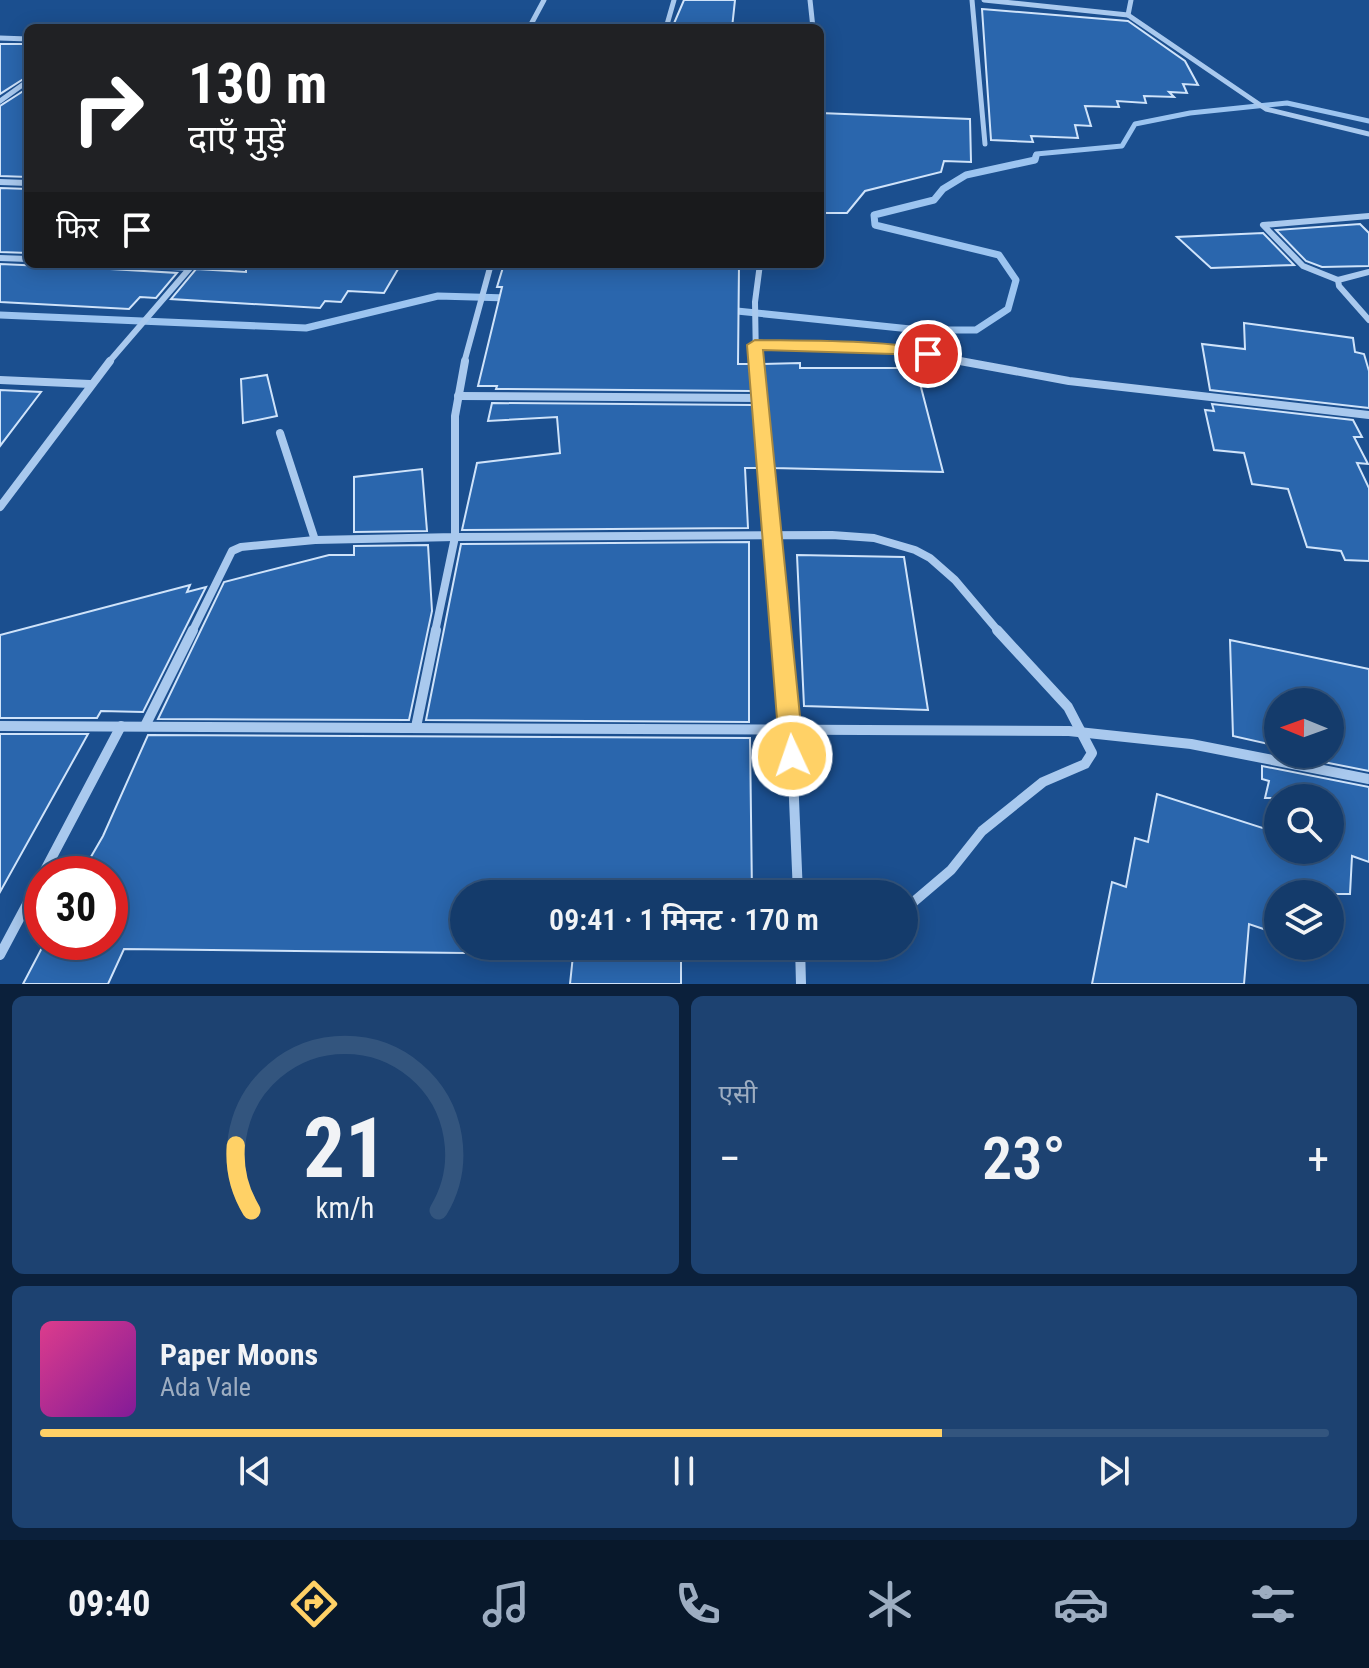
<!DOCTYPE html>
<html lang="hi">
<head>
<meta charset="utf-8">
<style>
  :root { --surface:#143b6b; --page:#1d4271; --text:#f1f3f6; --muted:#9dadc1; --line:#33557e; --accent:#ffd166 }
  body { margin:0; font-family:"Roboto Condensed","Noto Sans Devanagari",sans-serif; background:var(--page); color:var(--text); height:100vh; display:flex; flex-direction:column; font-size:30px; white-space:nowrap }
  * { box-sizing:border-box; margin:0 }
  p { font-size:26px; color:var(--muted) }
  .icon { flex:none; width:44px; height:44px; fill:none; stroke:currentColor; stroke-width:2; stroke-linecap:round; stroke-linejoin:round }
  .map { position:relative; height:984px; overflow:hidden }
  .side { display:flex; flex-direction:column; gap:12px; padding:12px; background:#0b203b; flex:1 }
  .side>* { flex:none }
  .hud { position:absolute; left:24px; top:24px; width:800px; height:244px; border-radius:12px; box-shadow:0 4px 20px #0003,0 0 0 2px var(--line); background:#202124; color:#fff; overflow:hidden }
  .needle { width:52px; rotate:271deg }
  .fabs { position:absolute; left:1264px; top:688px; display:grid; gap:16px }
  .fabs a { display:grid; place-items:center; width:80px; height:80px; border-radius:50%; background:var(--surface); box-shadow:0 4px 20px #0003,0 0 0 2px var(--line); font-size:40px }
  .speed { position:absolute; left:24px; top:856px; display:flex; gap:16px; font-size:40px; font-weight:700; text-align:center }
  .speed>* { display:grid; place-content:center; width:104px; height:104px; border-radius:50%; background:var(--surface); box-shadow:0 4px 20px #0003,0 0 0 2px var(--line); line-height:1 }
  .speed .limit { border:12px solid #d22; background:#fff; color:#111 }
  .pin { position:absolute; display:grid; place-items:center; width:68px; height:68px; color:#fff; margin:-34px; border:4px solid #fff; border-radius:50%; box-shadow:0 2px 8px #0007 }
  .me { position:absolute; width:88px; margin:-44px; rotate:357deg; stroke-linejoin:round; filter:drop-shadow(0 0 6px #0008) }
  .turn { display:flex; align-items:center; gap:28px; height:168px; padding:0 32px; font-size:36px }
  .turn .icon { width:104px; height:104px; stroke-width:2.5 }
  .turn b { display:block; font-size:56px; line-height:68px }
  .then { display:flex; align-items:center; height:76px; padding:0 32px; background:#0003; gap:16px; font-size:30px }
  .big { font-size:60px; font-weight:600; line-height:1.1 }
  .side .widget { flex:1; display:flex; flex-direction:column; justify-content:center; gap:12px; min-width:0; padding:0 28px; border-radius:12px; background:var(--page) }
  .side .dial { align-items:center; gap:0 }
  .dial svg { height:208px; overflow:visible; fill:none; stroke:var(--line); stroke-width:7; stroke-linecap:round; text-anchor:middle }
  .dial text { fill:var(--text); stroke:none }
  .song { display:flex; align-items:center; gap:24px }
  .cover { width:96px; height:96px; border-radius:12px; background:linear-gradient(135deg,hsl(330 70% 55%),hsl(290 70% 35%)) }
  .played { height:8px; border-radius:4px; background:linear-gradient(90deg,var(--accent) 70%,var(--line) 70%) }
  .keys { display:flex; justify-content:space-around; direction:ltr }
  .heat { display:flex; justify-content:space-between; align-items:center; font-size:44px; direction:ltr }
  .side .tiles { flex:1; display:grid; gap:12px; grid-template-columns:1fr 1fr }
  .widget:last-child { grid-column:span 2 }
  .trip { position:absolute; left:450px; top:880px; width:468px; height:80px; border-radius:40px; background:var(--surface); box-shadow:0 4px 20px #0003,0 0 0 2px var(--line); font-weight:600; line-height:80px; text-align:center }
  .dock { display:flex; height:128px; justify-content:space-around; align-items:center; background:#08182b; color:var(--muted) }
  .dock .icon { width:56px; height:56px }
  .dock .active { color:var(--accent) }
  .dock b { font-size:36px; color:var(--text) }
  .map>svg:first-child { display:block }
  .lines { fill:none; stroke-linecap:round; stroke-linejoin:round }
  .stream-far1 { stroke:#9cc4f0; stroke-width:5 }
  .stream { stroke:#9cc4f0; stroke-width:7 }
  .building { fill:#2a66ad; stroke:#cfe3fa; stroke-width:2 }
  .street-far3 { stroke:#a9c9ee; stroke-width:5 }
  .street-far2 { stroke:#a9c9ee; stroke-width:6 }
  .street-far1 { stroke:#a9c9ee; stroke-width:8 }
  .street { stroke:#a9c9ee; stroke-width:10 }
  .route { fill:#ffd166; stroke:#a68842; stroke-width:2 }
</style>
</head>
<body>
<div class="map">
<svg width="1369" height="984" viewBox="0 0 1369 984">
  <rect width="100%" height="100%" fill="#1b4f8f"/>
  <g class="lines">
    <path class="stream-far1" d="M1035 158 1036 154 1122 146 1135 124 1190 113 1287 103 1369 121"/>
    <g class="stream">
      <path d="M727 310 920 330H976L1008 309 1016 280 999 255 875 225 874 215 934 200 943 189 966 175 1035 160 1036 156"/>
      <path d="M0 315 306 328 438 296 508 298"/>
    </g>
  </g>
  <g class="building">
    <path d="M684 0H735L732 28H672Z"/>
    <path d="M982 9 1128 21 1185 61 1198 85 1183 84 1187 93 1169 92 1174 97 1144 96 1146 103 1117 101 1119 107 1085 106 1091 126 1075 125 1078 138 1031 136 1033 142 991 140Z"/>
    <path d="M0 44H28V76L0 94Z"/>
    <path d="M28 88V177L0 176V106Z"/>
    <path d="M820 113 970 119 971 162 944 161 941 172 865 191 847 213H820Z"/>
    <path d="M0 188 28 189V253L0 252Z"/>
    <path d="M1360 224 1369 233V266L1322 267 1306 261 1276 230Z"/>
    <path d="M1263 233 1294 265 1211 268 1177 237Z"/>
    <path d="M0 264 110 269 177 273 156 298 140 297 129 309 0 302Z"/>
    <path d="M246 264H401L384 293 348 291 341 302 325 301 320 308 171 299 196 269 246 272Z"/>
    <path d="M504 264H739L738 364H749L752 391 496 389 497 386H478L502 287H497Z"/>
    <path d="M1244 323 1353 338 1355 352 1364 354 1369 371V408L1210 390 1202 344 1245 349Z"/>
    <path d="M800 363V368H916L943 472 773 468 763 364Z"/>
    <path d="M267 375 277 416 243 423 241 379Z"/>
    <path d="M0 390 41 392 0 446Z"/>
    <path d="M492 403 753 405 759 468H745L748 528 462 530 477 463 560 453 557 417 488 421Z"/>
    <path d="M1212 404 1353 420 1362 437H1354L1368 464 1357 463 1369 488V561L1345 560 1341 551 1307 547 1288 489 1252 484 1244 453 1214 450 1205 410 1214 411Z"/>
    <path d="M422 469 427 531 354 532V477Z"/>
    <path d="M749 542V722L426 720 461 544Z"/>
    <path d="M428 545 432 611 409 720 158 719 224 582 329 555H354V546Z"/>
    <path d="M797 555 904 557 928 710 804 706Z"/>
    <path d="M190 585 187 592 206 587 143 712 101 711 97 718H0V635Z"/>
    <path d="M1230 640 1369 669V771L1283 754H1330V702H1278V746L1233 736Z"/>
    <path d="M0 734H88L0 892Z"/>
    <path d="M148 735 750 738 752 894H464V953L124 949 108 984H23L45 942H110V874H81L103 836Z"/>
    <path d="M1262 766 1369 787V862L1352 856 1350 894H1278V934L1249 924 1244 984H1092L1112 882 1126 887 1135 838 1148 842 1157 794 1278 833V850H1335L1330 848V798H1265L1269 781 1262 779Z"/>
    <path d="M574 946H681V984H570Z"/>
  </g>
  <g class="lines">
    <g class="street-far3">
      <path d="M810 0 813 28"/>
      <path d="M972 0 985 144"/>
      <path d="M984 0 1128 15 1131 0"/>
      <path d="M1128 15 1266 109 1369 134"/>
      <path d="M529 28 544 0"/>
      <path d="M666 28 674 0"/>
      <path d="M0 38 28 39"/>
      <path d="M0 101 28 81"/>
    </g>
    <g class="street-far2">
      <path d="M0 182 28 183"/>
      <path d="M0 258 28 259"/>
      <path d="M1369 272 1338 280 1339 286 1369 320"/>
      <path d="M1338 280 1303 266 1263 225 1369 216"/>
      <path d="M755 345 894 349 971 363"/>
      <path d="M108 363 190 268 114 264"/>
      <path d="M464 363 491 264"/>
      <path d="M756 363 755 302 760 264"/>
    </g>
    <g class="street-far1">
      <path d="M756 361 782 632"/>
      <path d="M960 361 1069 381 1369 415"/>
      <path d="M0 380 90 384"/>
      <path d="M458 396 760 398"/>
      <path d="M280 433 315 540"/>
      <path d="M0 507 110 361"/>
      <path d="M192 632 232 551 241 547 315 540 455 537V416L465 361"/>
      <path d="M435 632 455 537 832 535 874 538 915 550 930 558 955 580 999 632"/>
    </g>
    <g class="street">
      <path d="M782 630 791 728 798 894"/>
      <path d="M0 726 1069 731 1191 744 1369 779"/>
      <path d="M145 726 193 630"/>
      <path d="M416 727 436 630"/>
      <path d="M43 874 121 726"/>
      <path d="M904 910 951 870 982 831 1043 782 1085 764 1092 753 1068 707 997 630"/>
      <path d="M800 946 801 984"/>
      <path d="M0 955 42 876"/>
    </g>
  </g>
  <path class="route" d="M755 340C787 341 917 339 935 354L928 359 894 354 763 350 804 756 800 762 792 765 784 762 780 756 747 345Z"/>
</svg>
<div class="fabs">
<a><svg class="needle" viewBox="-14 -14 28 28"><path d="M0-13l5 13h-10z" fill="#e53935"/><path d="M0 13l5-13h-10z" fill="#9dadc1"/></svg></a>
<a><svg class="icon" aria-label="search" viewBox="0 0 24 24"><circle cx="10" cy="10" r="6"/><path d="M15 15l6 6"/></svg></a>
<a><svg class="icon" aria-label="layers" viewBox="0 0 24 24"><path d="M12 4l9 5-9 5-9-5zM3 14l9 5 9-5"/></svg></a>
</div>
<div class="speed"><div class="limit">30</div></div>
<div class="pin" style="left:928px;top:354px;background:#d93025"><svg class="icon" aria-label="arrive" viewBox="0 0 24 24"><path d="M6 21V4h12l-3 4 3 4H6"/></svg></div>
<svg class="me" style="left:792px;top:756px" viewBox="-20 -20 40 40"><circle r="17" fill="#ffd166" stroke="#fff" stroke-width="3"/><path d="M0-11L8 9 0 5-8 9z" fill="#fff"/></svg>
<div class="trip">09:41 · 1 मिनट · 170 m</div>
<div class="hud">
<div class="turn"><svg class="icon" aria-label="right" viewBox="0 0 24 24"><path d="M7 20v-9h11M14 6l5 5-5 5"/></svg><div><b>130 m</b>दाएँ मुड़ें</div></div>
<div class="then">फिर<svg class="icon" aria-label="arrive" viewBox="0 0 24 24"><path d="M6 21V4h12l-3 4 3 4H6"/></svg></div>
</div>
</div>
<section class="side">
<div class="tiles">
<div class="widget dial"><svg viewBox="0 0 100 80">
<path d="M14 69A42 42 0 1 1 86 69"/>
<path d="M14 69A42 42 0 0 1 8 44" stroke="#ffd166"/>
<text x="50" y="56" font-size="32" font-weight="700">21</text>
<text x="50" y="72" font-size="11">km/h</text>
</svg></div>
<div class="widget"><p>एसी</p>
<div class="heat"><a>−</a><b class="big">23°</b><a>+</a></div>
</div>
<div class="widget">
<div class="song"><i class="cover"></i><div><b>Paper Moons</b><p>Ada Vale</p></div></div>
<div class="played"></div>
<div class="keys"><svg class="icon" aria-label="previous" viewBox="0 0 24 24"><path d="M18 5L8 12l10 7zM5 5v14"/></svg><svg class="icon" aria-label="pause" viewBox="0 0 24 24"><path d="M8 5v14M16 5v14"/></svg><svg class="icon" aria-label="next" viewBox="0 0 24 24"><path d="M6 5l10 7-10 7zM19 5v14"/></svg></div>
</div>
</div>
</section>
<nav class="dock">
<b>09:40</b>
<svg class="icon active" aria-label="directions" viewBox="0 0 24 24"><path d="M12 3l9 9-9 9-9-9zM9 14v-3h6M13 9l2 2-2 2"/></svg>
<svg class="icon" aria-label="music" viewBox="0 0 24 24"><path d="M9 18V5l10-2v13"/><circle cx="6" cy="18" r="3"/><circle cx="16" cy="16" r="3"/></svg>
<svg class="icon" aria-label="phone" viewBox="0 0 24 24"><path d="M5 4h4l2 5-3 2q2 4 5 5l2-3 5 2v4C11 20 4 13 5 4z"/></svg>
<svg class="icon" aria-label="climate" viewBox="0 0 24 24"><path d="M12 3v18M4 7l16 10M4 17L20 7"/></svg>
<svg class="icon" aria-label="car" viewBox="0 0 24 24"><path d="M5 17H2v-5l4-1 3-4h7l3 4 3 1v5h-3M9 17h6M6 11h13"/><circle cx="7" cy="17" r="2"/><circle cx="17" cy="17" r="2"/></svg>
<svg class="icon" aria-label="filters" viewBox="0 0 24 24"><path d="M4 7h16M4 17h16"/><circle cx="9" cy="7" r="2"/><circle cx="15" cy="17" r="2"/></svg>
</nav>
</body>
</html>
